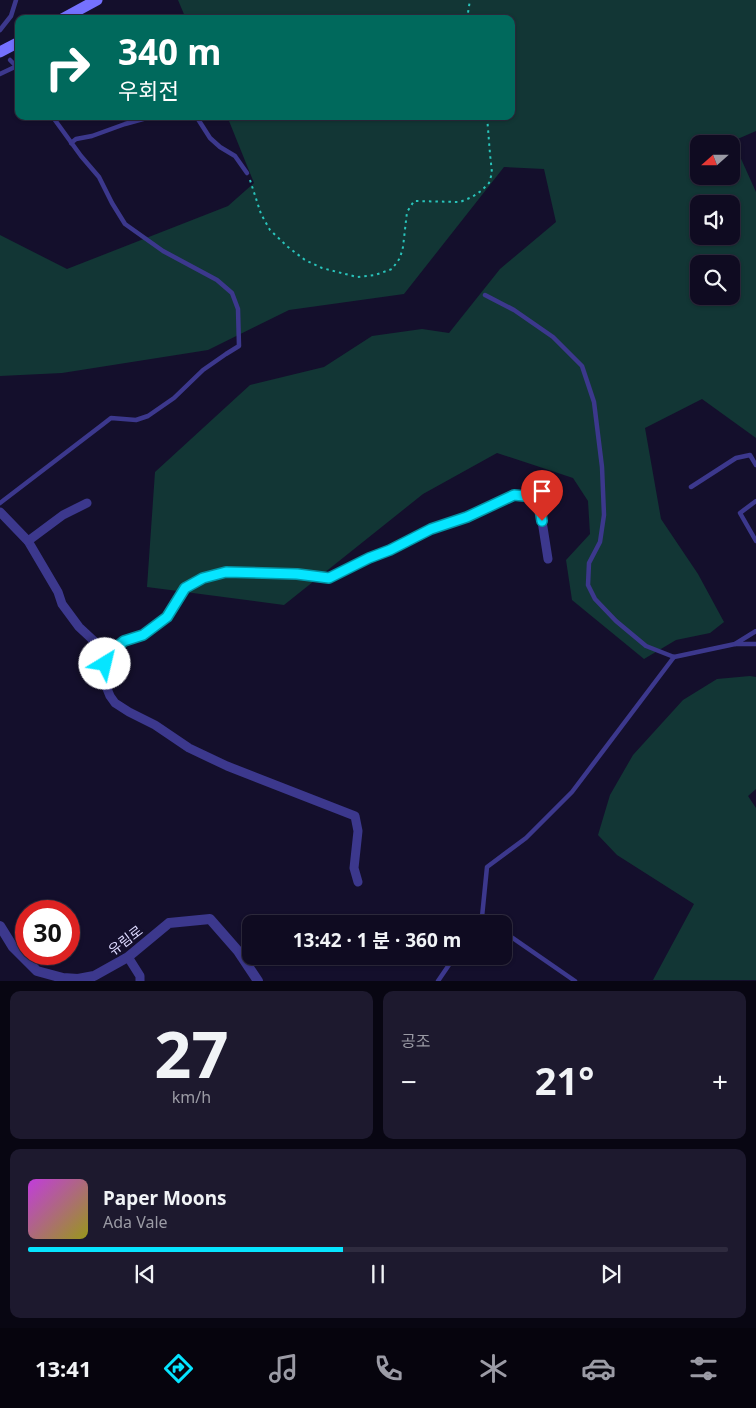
<!DOCTYPE html>
<html lang="ko">
<head>
<meta charset="utf-8">
<style>
  :root { --surface:#0f0b21; --page:#1d192e; --text:#f1f3f6; --muted:#9b9ba5; --line:#2f2b3f; --accent:#06e5ff }
  body { margin:0; font-family:"Noto Sans","Noto Sans KR",sans-serif; background:var(--page); color:var(--text); height:100vh; display:flex; flex-direction:column; font-size:19px; white-space:nowrap }
  * { box-sizing:border-box; margin:0 }
  p { font-size:16px; color:var(--muted) }
  .icon { flex:none; width:28px; height:28px; fill:none; stroke:currentColor; stroke-width:2; stroke-linecap:round; stroke-linejoin:round }
  .map { position:relative; height:981px; overflow:hidden }
  .side { display:flex; flex-direction:column; gap:10px; padding:10px; background:#080612; flex:1 }
  .side>* { flex:none }
  .banner { position:absolute; left:15px; top:15px; width:500px; height:105px; border-radius:10px; box-shadow:0 1px 4px #0004,0 0 0 1px var(--line); background:#00695c; color:#fff; overflow:hidden }
  .needle { width:32px; rotate:249deg }
  .controls { position:absolute; left:690px; top:135px; display:grid; gap:10px }
  .controls a { display:grid; place-items:center; width:50px; height:50px; border-radius:10px; background:var(--surface); box-shadow:0 1px 4px #0004,0 0 0 1px var(--line); font-size:25px }
  .speed { position:absolute; left:15px; top:900px; display:flex; gap:10px; font-size:25px; font-weight:700; text-align:center }
  .speed>* { display:grid; place-content:center; width:65px; height:65px; border-radius:50%; background:var(--surface); box-shadow:0 1px 4px #0004,0 0 0 1px var(--line); line-height:1 }
  .speed .limit { border:8px solid #d22; background:#fff; color:#111 }
  .pin { position:absolute; display:grid; place-items:center; width:42px; height:42px; color:#fff; margin:-51px -21px; border-radius:50% 50% 50% 0; rotate:-45deg; box-shadow:0 0 5px #0007 }
  .pin .icon { rotate:45deg }
  .me { position:absolute; width:55px; margin:-28px; rotate:36deg; stroke-linejoin:round; filter:drop-shadow(0 0 4px #0008) }
  .turn { display:flex; align-items:center; gap:18px; height:105px; padding:0 20px; font-size:22px }
  .turn .icon { width:65px; height:65px; stroke-width:2.5 }
  .turn b { display:block; font-size:35px; line-height:42px }
  .big { font-size:38px; font-weight:700; line-height:1.1 }
  .side .tile { flex:1; display:flex; flex-direction:column; justify-content:center; gap:8px; min-width:0; padding:0 18px; border-radius:10px; background:var(--page) }
  .side .dial { align-items:center; gap:0 }
  .dial b { font-size:65px; line-height:1 }
  .song { display:flex; align-items:center; gap:15px }
  .cover { width:60px; height:60px; border-radius:8px; background:linear-gradient(135deg,hsl(290 70% 55%),hsl(60 70% 35%)) }
  .played { height:5px; border-radius:2px; background:linear-gradient(90deg,var(--accent) 45%,var(--line) 45%) }
  .keys { display:flex; justify-content:space-around; direction:ltr }
  .heat { display:flex; justify-content:space-between; align-items:center; font-size:28px; direction:ltr }
  .side .tiles { flex:1; display:grid; gap:10px; grid-template-columns:1fr 1fr }
  .tile:last-child { grid-column:span 2 }
  .trip { position:absolute; left:242px; top:915px; width:270px; height:50px; border-radius:10px; background:var(--surface); box-shadow:0 1px 4px #0004,0 0 0 1px var(--line); font-weight:700; line-height:50px; text-align:center }
  .tabs { display:flex; height:80px; justify-content:space-around; align-items:center; background:#06040d; color:var(--muted) }
  .tabs .icon { width:35px; height:35px }
  .tabs .current { color:var(--accent) }
  .tabs b { font-size:22px; color:var(--text) }
  .map>svg:first-child { display:block }
  .green { fill:#123635; fill-rule:evenodd }
  .lines { fill:none; stroke-linecap:round; stroke-linejoin:round }
  .path { stroke:#29c4bb; stroke-width:2; stroke-dasharray:2.5 4; stroke-linecap:butt }
  .service { stroke:#3c388d; stroke-width:4.5 }
  .minor { stroke:#3c388d; stroke-width:9 }
  .tertiary { stroke:#3c388d; stroke-width:10 }
  .secondary { stroke:#7571ff; stroke-width:11 }
  .route-casing { stroke:#0495a6; stroke-width:12 }
  .route { stroke:#06e5ff; stroke-width:9 }
  .labels { text-anchor:middle; dominant-baseline:central; stroke-width:5; stroke-linejoin:round; paint-order:stroke }
  .street-label { font-size:14px; fill:#dedaff; stroke:#140f2c }
</style>
</head>
<body>
<div class="map">
<svg width="756" height="981" viewBox="0 0 756 981">
  <rect width="100%" height="100%" fill="#140f2c"/>
  <g class="green">
    <path d="M178 0H756V131L733 141 756 192V438L702 399 645 428 661 519 698 574 724 622 710 633 676 640 644 659 572 600 566 560 590 534 588 501 573 478 497 453 423 494 284 605 147 587 155 472 250 385 324 367 372 336 422 329 449 333 500 269 556 222 544 169 504 167 404 294 289 310 208 350 62 373 0 376V235L67 269 228 206 254 183 227 116H511V19H186ZM699 144H731V176H699ZM699 204H731V236H699ZM699 264H731V296H699Z"/>
    <path d="M750 676 756 677V789L748 796 756 808V980H653L694 904 617 855 598 835 610 795 633 755 683 700 717 679Z"/>
  </g>
  <g class="lines">
    <g class="path">
      <path d="M467 19 470 0"/>
      <path d="M250 180 261 214 270 230 288 247 305 260 322 268 357 277 375 275 392 269 400 258 403 247 407 212 414 201 460 202 472 197 481 191 489 183 492 173 490 154 487 116"/>
    </g>
    <g class="service">
      <path d="M102 19H103"/>
      <path d="M0 30 11 16 16 0"/>
      <path d="M10 60 19 69"/>
      <path d="M0 74 19 65"/>
      <path d="M196 116 210 138 220 147 235 156 247 173"/>
      <path d="M71 143 76 139 92 136 125 124 154 116"/>
      <path d="M485 295 514 310 553 337 582 366 594 402 602 467 604 515 600 542 589 563 588 585 595 599 616 621 646 646 674 657 735 644 756 631"/>
      <path d="M691 487 736 458 750 455 756 465"/>
      <path d="M756 501 740 513 756 541"/>
      <path d="M0 503 102 425 111 418 136 420 148 416 174 398 203 370 226 354 239 346 238 309 232 293 217 280 163 251 125 224 112 203 99 177 81 156 52 116"/>
      <path d="M735 644H756"/>
      <path d="M482 917 492 924"/>
      <path d="M477 924 482 917 487 867 526 838 572 792 674 657"/>
      <path d="M504 932 575 981"/>
      <path d="M438 981 455 956"/>
    </g>
    <g class="minor">
      <path d="M0 512 28 541 58 592 62 604 79 627 108 654"/>
      <path d="M28 541 63 515 87 503"/>
      <path d="M358 882 354 868 358 831 355 816 227 766 189 748 155 725 129 712 115 703 110 696 101 674 108 654 124 641 143 635 167 617 185 587 203 578 227 572 297 574 329 578 369 558 390 550 431 529 467 517 514 495 535 497 539 502 548 559"/>
      <path d="M128 957 140 976V981"/>
    </g>
    <path class="tertiary" d="M0 926 13 947 37 971 63 978 78 979 94 976 128 957 169 923 210 919 238 951 258 981"/>
    <g class="secondary">
      <path d="M62 19 97 0"/>
      <path d="M0 52 19 42"/>
    </g>
  </g>
  <g class="lines">
    <defs>
      <path id="route" d="M105 664 108 654 124 641 143 635 167 617 185 588 203 578 226 572 297 574 329 578 369 558 390 550 431 529 467 517 514 495 535 497 539 502 542 521"/>
    </defs>
    <use href="#route" class="route-casing"/>
    <use href="#route" class="route"/>
  </g>
  <g class="labels">
    <g class="street-label">
      <text transform="translate(125 940) rotate(-37)">유림로</text>
    </g>
  </g>
</svg>
<div class="controls">
<a><svg class="needle" viewBox="-14 -14 28 28"><path d="M0-13l5 13h-10z" fill="#e53935"/><path d="M0 13l5-13h-10z" fill="#9b9ba5"/></svg></a>
<a><svg class="icon" aria-label="sound" viewBox="0 0 24 24"><path d="M4 9h4l5-4v14l-5-4H4zM17 9q2 3 0 6"/></svg></a>
<a><svg class="icon" aria-label="search" viewBox="0 0 24 24"><circle cx="10" cy="10" r="6"/><path d="M15 15l6 6"/></svg></a>
</div>
<div class="speed"><div class="limit">30</div></div>
<div class="pin" style="left:542px;top:521px;background:#d93025"><svg class="icon" aria-label="arrive" viewBox="0 0 24 24"><path d="M6 21V4h12l-3 4 3 4H6"/></svg></div>
<svg class="me" style="left:105px;top:664px" viewBox="-20 -20 40 40"><circle r="19" fill="#fff"/><path d="M0-13L10 11 0 6-10 11z" fill="#06e5ff"/></svg>
<div class="trip">13:42 · 1 분 · 360 m</div>
<div class="banner">
<div class="turn"><svg class="icon" aria-label="right" viewBox="0 0 24 24"><path d="M7 20v-9h11M14 6l5 5-5 5"/></svg><div><b>340 m</b>우회전</div></div>
</div>
</div>
<section class="side">
<div class="tiles">
<div class="tile dial"><b>27</b><p>km/h</p></div>
<div class="tile"><p>공조</p>
<div class="heat"><a>−</a><b class="big">21°</b><a>+</a></div>
</div>
<div class="tile">
<div class="song"><i class="cover"></i><div><b>Paper Moons</b><p>Ada Vale</p></div></div>
<div class="played"></div>
<div class="keys"><svg class="icon" aria-label="previous" viewBox="0 0 24 24"><path d="M18 5L8 12l10 7zM5 5v14"/></svg><svg class="icon" aria-label="pause" viewBox="0 0 24 24"><path d="M8 5v14M16 5v14"/></svg><svg class="icon" aria-label="next" viewBox="0 0 24 24"><path d="M6 5l10 7-10 7zM19 5v14"/></svg></div>
</div>
</div>
</section>
<nav class="tabs">
<b>13:41</b>
<svg class="icon current" aria-label="directions" viewBox="0 0 24 24"><path d="M12 3l9 9-9 9-9-9zM9 14v-3h6M13 9l2 2-2 2"/></svg>
<svg class="icon" aria-label="music" viewBox="0 0 24 24"><path d="M9 18V5l10-2v13"/><circle cx="6" cy="18" r="3"/><circle cx="16" cy="16" r="3"/></svg>
<svg class="icon" aria-label="phone" viewBox="0 0 24 24"><path d="M5 4h4l2 5-3 2q2 4 5 5l2-3 5 2v4C11 20 4 13 5 4z"/></svg>
<svg class="icon" aria-label="climate" viewBox="0 0 24 24"><path d="M12 3v18M4 7l16 10M4 17L20 7"/></svg>
<svg class="icon" aria-label="car" viewBox="0 0 24 24"><path d="M5 17H2v-5l4-1 3-4h7l3 4 3 1v5h-3M9 17h6M6 11h13"/><circle cx="7" cy="17" r="2"/><circle cx="17" cy="17" r="2"/></svg>
<svg class="icon" aria-label="filters" viewBox="0 0 24 24"><path d="M4 7h16M4 17h16"/><circle cx="9" cy="7" r="2"/><circle cx="15" cy="17" r="2"/></svg>
</nav>
</body>
</html>
